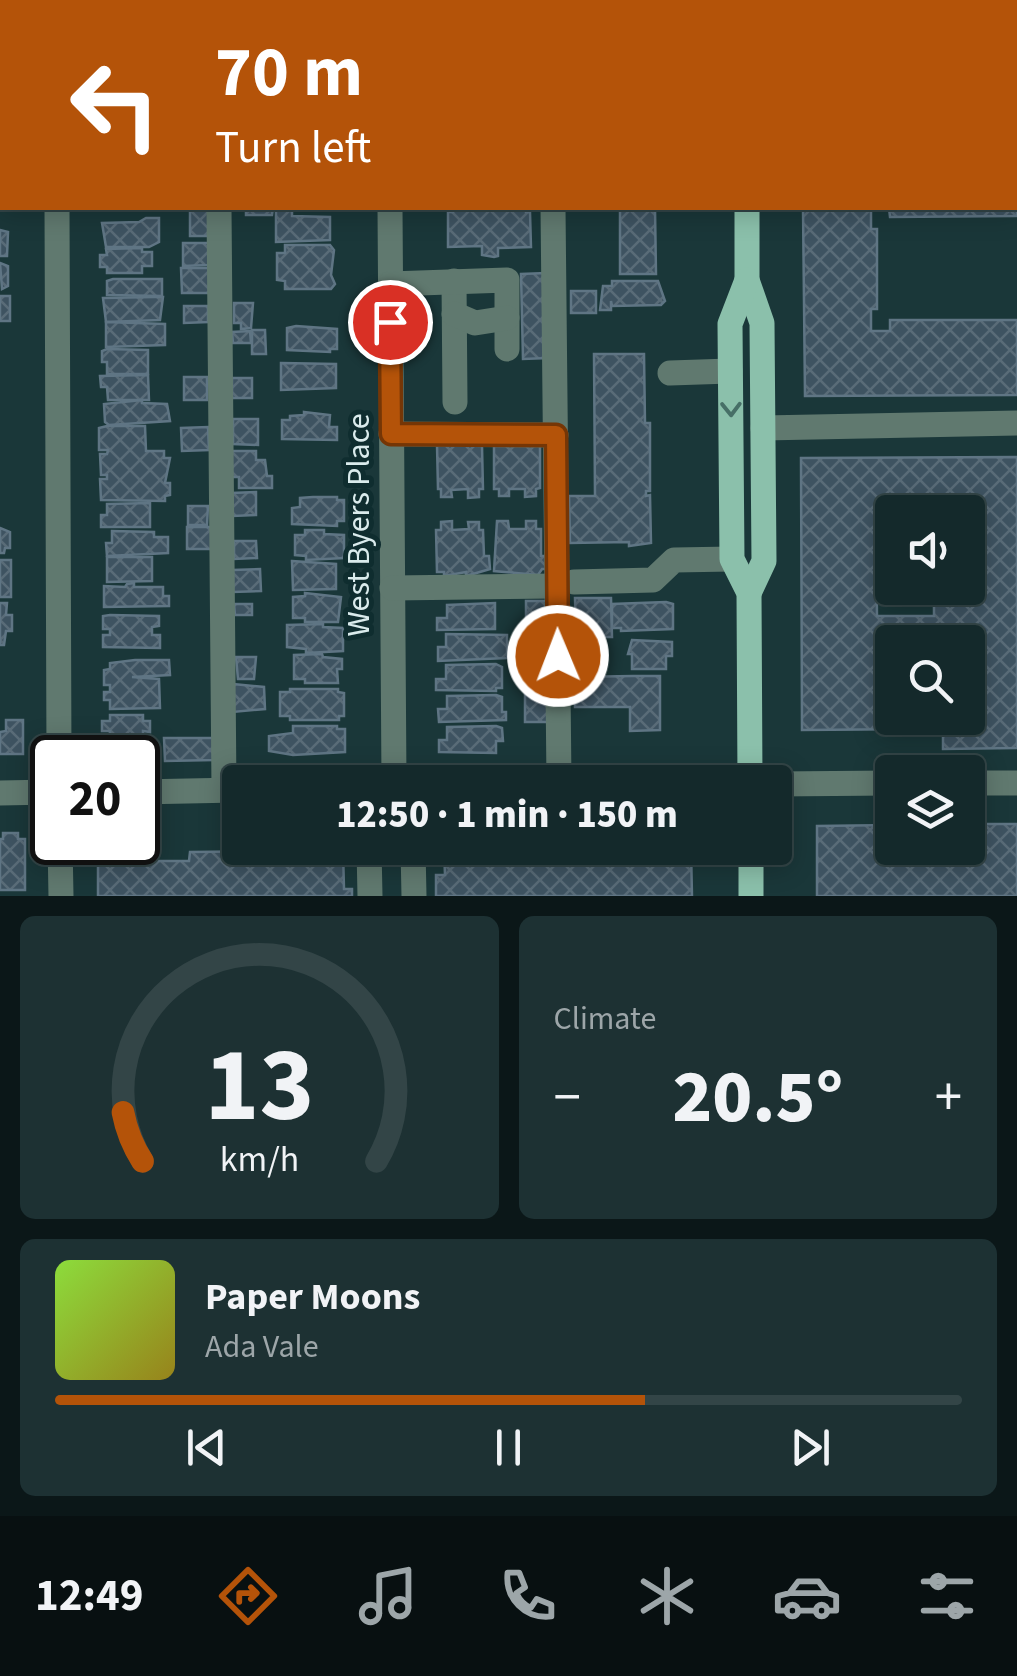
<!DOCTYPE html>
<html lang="en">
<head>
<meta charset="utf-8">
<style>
  :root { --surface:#14292b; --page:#1d3133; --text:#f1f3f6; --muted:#9da6a9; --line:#334547; --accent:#b45309 }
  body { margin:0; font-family:"Source Sans 3",sans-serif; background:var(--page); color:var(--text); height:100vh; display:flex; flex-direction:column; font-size:38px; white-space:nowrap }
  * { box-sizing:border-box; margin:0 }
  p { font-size:32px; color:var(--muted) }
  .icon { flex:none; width:55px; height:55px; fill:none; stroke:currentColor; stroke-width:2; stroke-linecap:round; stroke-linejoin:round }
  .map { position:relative; height:896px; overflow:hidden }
  .sheet { display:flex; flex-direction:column; gap:20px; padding:20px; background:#0b1718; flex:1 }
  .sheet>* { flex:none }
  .guide { position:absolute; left:0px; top:0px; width:1018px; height:210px; box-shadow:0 5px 25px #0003,0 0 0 2px var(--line); background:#b45309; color:#fff; overflow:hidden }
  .controls { position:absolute; left:875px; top:495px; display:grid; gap:20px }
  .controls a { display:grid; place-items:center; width:110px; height:110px; border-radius:10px; background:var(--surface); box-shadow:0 5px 25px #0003,0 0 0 2px var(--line); font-size:50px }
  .speed { position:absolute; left:30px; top:735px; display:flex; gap:20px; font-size:50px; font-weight:700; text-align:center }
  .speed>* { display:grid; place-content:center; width:130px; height:130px; border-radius:50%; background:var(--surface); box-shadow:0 5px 25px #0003,0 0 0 2px var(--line); line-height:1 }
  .speed .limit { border:5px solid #111; border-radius:15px; background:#fff; color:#111 }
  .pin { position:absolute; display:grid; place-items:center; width:85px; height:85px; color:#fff; margin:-42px; border:5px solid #fff; border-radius:50%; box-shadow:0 2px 10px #0007 }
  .me { position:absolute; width:110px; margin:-55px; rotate:359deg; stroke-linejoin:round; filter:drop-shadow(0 0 8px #0008) }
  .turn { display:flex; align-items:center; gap:35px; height:210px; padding:0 50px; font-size:45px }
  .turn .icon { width:130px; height:130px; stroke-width:2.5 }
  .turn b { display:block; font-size:70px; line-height:85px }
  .big { font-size:75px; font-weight:800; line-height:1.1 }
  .sheet .tile { flex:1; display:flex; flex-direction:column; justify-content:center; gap:15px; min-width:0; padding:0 35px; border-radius:15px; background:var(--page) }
  .sheet .dial { align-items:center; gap:0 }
  .dial svg { height:260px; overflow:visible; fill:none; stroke:var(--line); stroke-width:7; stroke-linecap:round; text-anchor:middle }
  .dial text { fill:var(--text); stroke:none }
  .song { display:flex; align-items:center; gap:30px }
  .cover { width:120px; height:120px; border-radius:15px; background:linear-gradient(135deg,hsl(90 70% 55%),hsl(50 70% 35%)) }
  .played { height:10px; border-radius:5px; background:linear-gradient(90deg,var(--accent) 65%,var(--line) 65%) }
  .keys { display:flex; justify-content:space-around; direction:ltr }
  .heat { display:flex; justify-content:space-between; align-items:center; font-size:55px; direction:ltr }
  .sheet .tiles { flex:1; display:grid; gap:20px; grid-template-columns:1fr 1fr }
  .tile:last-child { grid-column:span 2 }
  .trip { position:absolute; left:222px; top:765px; width:570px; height:100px; border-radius:10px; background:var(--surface); box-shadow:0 5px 25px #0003,0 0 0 2px var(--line); font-weight:800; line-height:100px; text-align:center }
  .tab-bar { display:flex; height:160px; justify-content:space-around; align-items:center; background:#081011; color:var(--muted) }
  .tab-bar .icon { width:70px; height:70px }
  .tab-bar .on { color:var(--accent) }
  .tab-bar b { font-size:45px; color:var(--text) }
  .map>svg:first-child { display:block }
  .building { fill:url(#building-cross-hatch); stroke:#5f7584; stroke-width:2.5; fill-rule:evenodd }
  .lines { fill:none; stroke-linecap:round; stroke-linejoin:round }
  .minor { stroke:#60796f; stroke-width:25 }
  .major { stroke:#8bc0ab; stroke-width:25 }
  .oneway { stroke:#476f67 }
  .route-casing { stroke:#753606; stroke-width:25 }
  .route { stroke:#b45309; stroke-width:18 }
  .labels { text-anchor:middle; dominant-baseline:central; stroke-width:10; stroke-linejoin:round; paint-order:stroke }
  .street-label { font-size:32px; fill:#daebec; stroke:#0f2d2f }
</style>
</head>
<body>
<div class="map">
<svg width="1017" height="896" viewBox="0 0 1017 896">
  <defs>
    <pattern id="building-cross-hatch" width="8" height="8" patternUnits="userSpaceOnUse" patternTransform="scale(2.5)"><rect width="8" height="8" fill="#3e5361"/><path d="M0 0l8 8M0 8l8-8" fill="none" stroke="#596c78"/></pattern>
  </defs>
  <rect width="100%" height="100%" fill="#1a3739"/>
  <g class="building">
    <path d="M1015 141 1017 216 890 217 889 208H871V229H877V309H871V331H890V320H1017V395L805 396 803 208H1015Z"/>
    <path d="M246 208H273L272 215H246Z"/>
    <path d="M276 208H292V216L330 217V240L276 242Z"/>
    <path d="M453 208H526V212H530L531 247 498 248V256L494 257 482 255V246L448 247V212H453Z"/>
    <path d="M620 208H655L656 274H620Z"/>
    <rect x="190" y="210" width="19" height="26"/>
    <path d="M146 218H159V242L149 247H106L102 223 139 222Z"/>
    <path d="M0 230 8 232 7 256H0Z"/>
    <path d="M183 243H209V265L183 266Z"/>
    <path d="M285 245H330L334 250 331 275 335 284 331 289H285V281L277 280V253H285Z"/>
    <path d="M142 248V252H152V266H142V273H107V267H100V255H107L106 249Z"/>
    <path d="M0 263 8 266V286L2 289Z"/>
    <path d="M181 268H209V293H182Z"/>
    <path d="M546 273 548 358 523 359 521 274Z"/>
    <path d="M113 279H162V296L107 295V281Z"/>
    <path d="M612 281H658L665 301 661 305 612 306 611 301V310H600L603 286H612Z"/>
    <rect x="571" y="291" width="25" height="22"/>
    <rect x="0" y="296" width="10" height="25"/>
    <path d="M154 297H163L160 320 106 322 103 298Z"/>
    <path d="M234 303H253L251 328 241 329V323H234Z"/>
    <path d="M184 306H208V322L184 323Z"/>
    <path d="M106 322 165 324V345L106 347Z"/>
    <path d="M296 326 337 329V349H330V352L287 350V328Z"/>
    <path d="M252 330H265L266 354H252Z"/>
    <path d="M250 331 251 343H233L232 332Z"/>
    <path d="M107 349 148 350V374H107V362H102V351Z"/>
    <path d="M594 354H644L645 423H650V491H646V496L650 495 651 543 629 546V542L570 543 569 496H595Z"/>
    <path d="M281 363 336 364V388L281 390Z"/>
    <path d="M148 375 149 400H108L107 387H101L100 376Z"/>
    <rect x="184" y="377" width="23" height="23"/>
    <rect x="232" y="378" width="20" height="20"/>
    <path d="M142 400V403L167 404 170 421 109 425 105 422 104 404Z"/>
    <path d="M304 412 330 415 329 427H337V440L282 439V420H290V416L304 415Z"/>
    <path d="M233 419H258V445L233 444Z"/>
    <path d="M107 426H145L146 451H164V458H170L165 483H170V495L165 496V501L101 500 100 479H107V475H101L100 454H107L108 450H99V428Z"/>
    <path d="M208 427 209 450 182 451 181 428Z"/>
    <path d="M437 445 482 446 483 489H479V497L468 498V489L451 490 452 497H441V489H438Z"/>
    <path d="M494 446H540V488L536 489V496L525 497V489H509V496H499V489H494Z"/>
    <path d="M229 451H256V460H265L267 476H272V488H239V477H228Z"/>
    <path d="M1017 457V748L943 749V718H968V642H892V718H924V729L802 730 801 458ZM892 512H968V588H934V616H877L876 531 884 524H892Z"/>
    <path d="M256 492V515L233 516 232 493Z"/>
    <path d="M313 497H337V500H344V521H337V526L292 524V508L300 507V498Z"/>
    <path d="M150 503V527H101V515H107V504Z"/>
    <path d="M188 506H208L207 525H188Z"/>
    <path d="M452 521V530L469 529 468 522H479V530H483L484 556H489L490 569 466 576V572L444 576V572H437L436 530H441V522Z"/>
    <path d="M497 521H508L509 529H526V521H536V529H541V556H552V569H542L538 575 494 571Z"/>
    <rect x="187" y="527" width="25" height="22"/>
    <path d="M0 528 10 532V548H5L4 553H0Z"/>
    <path d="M305 530H324V534L344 535V558L306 560V556L295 555V535H305Z"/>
    <path d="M112 531 154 532V537H168V553L107 556 106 543H112Z"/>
    <path d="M234 541H256L257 558 234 559Z"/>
    <path d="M107 557H152V581L107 582Z"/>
    <rect x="0" y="560" width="11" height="37"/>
    <path d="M292 561 336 564V589L293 590Z"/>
    <path d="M260 569 261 591 233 592V570Z"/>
    <path d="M134 583V587H163V596H169V606L104 607V586L125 587 127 584Z"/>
    <path d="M305 593 341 597 338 622H305V618H293V597L305 596Z"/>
    <path d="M575 598H611L612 637H576Z"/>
    <rect x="526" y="601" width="21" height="28"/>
    <path d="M666 602 673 604V629L621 631V628H612V604Z"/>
    <path d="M0 603H7L6 615H12V631H6L4 645H0Z"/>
    <path d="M495 603V629L437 630V618H447V605Z"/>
    <path d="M234 604H252V615H235Z"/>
    <path d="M110 615 159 616V626L152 627V635H160V648L103 647V635H110V629H103V616Z"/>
    <path d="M323 624V627L343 628V651L306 653V649L287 647V625Z"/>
    <rect x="527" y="630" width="21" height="30"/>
    <path d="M446 634 507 635V658L438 661V647H446Z"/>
    <path d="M632 640 672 642V656H666V669H632V654H628Z"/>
    <path d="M322 654 323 657 342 659V669H337L338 683H305V679H294V655Z"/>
    <path d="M236 657H256L254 679H238Z"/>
    <path d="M135 660H169L170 675 132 677 159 679 160 708 110 709V700H104V692H110V685H104V670L110 669V663Z"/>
    <rect x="524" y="662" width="25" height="18"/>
    <path d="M496 664 502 667V688H496V691L436 690V679H446V665Z"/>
    <path d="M633 676H660V730L630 731V707H575L574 677Z"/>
    <path d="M233 684 264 687 265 709 233 712Z"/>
    <path d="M290 689H338V692L344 693V716H339V720H290V716H280V692H290Z"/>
    <rect x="525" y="691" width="23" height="31"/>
    <path d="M496 695 502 697V712H506V720L439 722 438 709H447V696Z"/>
    <path d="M110 715H143V721H150V732L143 731V743H150V754H143L142 760 102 755V744H109L110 731H102V721H110Z"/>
    <path d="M6 720H23V754H0V732L6 731Z"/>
    <path d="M293 726H337V729H345V752L293 755 269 751V736L293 733Z"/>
    <path d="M496 726 502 728 503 741H496V753L439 752V740H447V727Z"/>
    <path d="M164 738H214V760L165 761Z"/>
    <path d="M968 824H1017V896H817V826L892 825V848H968Z"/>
    <path d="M3 833H18V839H25V890H0V839H3Z"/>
    <path d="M563 848H691L692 896H436V875H445L444 850Z"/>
    <path d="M343 850 344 889H352V896H98V852H129V861H189L190 852Z"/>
  </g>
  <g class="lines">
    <g class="minor">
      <path d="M55 0V2"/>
      <path d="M218 0V2"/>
      <path d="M389 0V2"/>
      <path d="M551 0V2"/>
      <path d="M1015 91H1017"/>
      <path d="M0 107H2"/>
      <path d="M57 208 59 758"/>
      <path d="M219 208 224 790"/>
      <path d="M390 208 394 782"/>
      <path d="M553 208 559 782"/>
      <path d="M454 281 455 402"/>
      <path d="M390 284 507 280V349"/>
      <path d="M454 314 475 323 507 318"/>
      <path d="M670 373 730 371"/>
      <path d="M763 428 1017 423"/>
      <path d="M391 434 556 435"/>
      <path d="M574 582 653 580 674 560 732 559"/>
      <path d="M392 588 557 586"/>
      <path d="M968 783H1017"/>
      <path d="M775 784 892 783"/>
      <path d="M138 792 237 790"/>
      <path d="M0 793 52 792"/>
      <path d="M60 842 61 896"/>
      <path d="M369 848 370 896"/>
      <path d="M413 848 414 896"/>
    </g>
    <g class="major">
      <path d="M747 0V2"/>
      <path d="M747 208V280L762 323 764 561 749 593"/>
      <path d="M747 280 730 324 732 559 749 593 750 782"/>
      <path d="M751 848V896"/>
    </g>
  </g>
  <defs><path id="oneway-chevron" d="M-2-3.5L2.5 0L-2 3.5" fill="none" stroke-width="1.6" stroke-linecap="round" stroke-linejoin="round" transform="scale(2.5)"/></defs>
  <use class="oneway" href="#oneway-chevron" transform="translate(731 409) rotate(89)"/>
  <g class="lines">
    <defs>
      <path id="route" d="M390 322 391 434 556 435 558 656"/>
    </defs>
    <use href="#route" class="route-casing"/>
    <use href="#route" class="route"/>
  </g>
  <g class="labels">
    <g class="street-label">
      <text transform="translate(359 525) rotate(-90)">West Byers Place</text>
    </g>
  </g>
</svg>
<div class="controls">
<a><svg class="icon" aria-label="sound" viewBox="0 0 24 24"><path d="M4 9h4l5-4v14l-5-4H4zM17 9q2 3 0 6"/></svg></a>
<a><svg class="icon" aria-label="search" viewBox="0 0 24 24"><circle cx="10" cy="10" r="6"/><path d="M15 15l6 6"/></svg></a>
<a><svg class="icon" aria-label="layers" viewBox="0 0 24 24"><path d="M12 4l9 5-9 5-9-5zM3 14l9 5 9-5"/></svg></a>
</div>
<div class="speed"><div class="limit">20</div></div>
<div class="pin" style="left:390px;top:322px;background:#d93025"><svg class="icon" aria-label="arrive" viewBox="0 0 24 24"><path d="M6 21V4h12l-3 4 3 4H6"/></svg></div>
<svg class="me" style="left:558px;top:656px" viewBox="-20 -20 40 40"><circle r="17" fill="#b45309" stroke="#fff" stroke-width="3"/><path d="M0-11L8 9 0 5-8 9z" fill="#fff"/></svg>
<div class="trip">12:50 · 1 min · 150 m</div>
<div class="guide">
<div class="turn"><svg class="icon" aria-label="left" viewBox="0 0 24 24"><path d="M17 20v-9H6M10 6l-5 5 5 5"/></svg><div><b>70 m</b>Turn left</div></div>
</div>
</div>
<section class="sheet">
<div class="tiles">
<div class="tile dial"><svg viewBox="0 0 100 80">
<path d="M14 69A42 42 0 1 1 86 69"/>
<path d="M14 69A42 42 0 0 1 8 54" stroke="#b45309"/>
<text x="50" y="56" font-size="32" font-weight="700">13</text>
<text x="50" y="72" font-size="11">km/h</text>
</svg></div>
<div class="tile"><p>Climate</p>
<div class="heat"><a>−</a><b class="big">20.5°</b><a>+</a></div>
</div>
<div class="tile">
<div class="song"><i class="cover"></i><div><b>Paper Moons</b><p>Ada Vale</p></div></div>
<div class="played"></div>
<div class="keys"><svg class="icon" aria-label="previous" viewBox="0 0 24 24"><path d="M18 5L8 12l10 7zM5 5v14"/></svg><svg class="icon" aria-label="pause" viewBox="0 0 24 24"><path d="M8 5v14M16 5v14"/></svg><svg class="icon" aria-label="next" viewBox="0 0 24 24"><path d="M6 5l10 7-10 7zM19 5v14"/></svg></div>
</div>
</div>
</section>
<nav class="tab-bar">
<b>12:49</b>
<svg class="icon on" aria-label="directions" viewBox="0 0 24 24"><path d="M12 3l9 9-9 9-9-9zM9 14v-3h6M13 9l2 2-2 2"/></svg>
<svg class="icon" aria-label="music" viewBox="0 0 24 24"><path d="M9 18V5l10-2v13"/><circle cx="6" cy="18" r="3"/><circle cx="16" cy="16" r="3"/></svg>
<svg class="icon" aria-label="phone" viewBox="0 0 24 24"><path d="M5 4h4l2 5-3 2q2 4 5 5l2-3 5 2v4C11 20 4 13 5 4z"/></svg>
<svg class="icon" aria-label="climate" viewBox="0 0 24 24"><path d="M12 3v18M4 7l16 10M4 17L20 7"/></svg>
<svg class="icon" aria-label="car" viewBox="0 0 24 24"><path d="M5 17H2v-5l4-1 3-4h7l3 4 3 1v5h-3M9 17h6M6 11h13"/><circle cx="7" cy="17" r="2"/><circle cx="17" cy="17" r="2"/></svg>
<svg class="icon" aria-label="filters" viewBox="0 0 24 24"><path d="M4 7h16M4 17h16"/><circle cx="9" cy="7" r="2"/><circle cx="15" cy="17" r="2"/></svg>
</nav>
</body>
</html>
